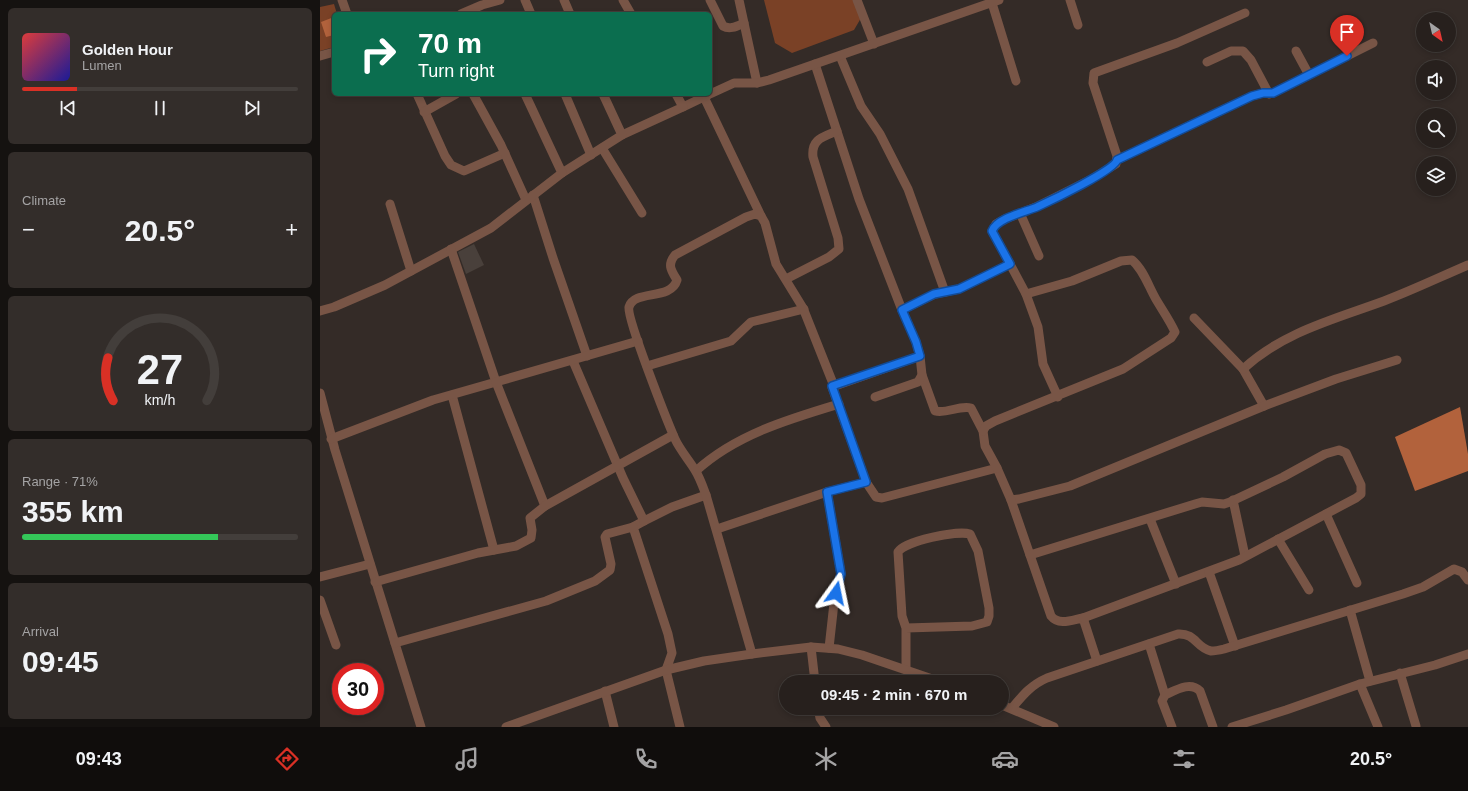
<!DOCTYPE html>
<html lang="en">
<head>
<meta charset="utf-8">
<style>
  :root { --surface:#27201d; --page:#332d2a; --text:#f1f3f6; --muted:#a4a3a4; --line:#433e3b; --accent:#d93025 }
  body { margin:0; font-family:Arial,sans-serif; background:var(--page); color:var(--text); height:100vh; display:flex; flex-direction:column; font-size:15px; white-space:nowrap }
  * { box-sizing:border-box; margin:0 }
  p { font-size:13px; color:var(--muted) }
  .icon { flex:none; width:22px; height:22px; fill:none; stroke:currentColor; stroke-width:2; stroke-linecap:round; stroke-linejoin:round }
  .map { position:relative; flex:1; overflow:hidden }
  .sheet { display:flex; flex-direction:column; gap:8px; padding:8px; background:#151210; width:320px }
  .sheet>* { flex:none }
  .banner { position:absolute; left:12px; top:12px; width:380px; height:84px; border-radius:6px; box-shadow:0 2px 6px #0003,0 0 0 1px var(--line); background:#0b6e4f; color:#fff; overflow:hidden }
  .needle { width:26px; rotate:146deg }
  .buttons { position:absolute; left:1096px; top:12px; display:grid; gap:8px }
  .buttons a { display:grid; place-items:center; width:40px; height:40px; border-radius:50%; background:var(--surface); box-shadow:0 2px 6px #0003,0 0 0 1px var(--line); font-size:20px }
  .speed { position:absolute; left:12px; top:663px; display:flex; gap:8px; font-size:20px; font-weight:700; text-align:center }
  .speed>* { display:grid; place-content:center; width:52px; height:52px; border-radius:50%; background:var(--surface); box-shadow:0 2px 6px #0003,0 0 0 1px var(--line); line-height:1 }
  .speed .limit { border:6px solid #d22; background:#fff; color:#111 }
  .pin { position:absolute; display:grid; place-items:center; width:34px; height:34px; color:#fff; margin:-41px -17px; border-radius:50% 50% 50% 0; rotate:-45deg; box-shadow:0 0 4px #0007 }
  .pin .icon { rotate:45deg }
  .me { position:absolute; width:44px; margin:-22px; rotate:12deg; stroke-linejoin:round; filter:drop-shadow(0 0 3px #0008) }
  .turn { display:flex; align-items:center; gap:14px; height:84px; padding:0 20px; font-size:18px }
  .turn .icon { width:52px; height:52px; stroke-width:2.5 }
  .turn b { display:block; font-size:28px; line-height:34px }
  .big { font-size:30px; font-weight:700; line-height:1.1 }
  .sheet .tile { flex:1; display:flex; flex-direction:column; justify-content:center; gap:6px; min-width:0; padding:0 14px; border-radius:6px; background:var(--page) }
  .sheet .dial { align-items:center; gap:0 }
  .dial svg { height:104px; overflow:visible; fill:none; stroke:var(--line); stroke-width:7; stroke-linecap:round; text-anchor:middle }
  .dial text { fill:var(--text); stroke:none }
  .song { display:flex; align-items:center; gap:12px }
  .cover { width:48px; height:48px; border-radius:6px; background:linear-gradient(135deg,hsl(0 70% 55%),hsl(240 70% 35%)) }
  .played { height:4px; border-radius:2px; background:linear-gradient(90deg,var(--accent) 20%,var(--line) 20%) }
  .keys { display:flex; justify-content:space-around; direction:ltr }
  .heat { display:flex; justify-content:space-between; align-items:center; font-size:22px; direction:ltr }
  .charge { height:6px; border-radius:3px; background:linear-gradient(90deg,#34c759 71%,var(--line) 0) }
  .trip { position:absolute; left:459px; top:675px; width:230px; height:40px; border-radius:20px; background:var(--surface); box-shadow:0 2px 6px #0003,0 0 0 1px var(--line); font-weight:700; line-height:40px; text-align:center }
  .tab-bar { display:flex; height:64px; justify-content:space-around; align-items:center; background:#100d0c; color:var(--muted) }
  .tab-bar .icon { width:28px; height:28px }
  .tab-bar .current { color:var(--accent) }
  .tab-bar b { font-size:18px; color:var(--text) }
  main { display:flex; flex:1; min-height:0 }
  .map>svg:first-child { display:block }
  .green { fill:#7a4126 }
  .water { fill:#b2623c }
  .building { fill:#49403b }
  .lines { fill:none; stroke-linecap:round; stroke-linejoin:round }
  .minor { stroke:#785546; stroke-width:9 }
  .route-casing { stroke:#114b97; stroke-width:10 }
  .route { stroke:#1a73e8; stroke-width:7 }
</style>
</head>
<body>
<main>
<section class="sheet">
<div class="tile">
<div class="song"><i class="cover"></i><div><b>Golden Hour</b><p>Lumen</p></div></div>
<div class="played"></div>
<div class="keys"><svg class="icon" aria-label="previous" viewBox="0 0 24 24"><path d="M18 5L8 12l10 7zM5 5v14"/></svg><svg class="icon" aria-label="pause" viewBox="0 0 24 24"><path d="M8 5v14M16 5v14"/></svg><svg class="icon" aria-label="next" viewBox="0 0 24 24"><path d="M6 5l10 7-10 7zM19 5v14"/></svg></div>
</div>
<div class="tile"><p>Climate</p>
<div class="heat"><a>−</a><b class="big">20.5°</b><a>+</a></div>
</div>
<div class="tile dial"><svg viewBox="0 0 100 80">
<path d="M14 69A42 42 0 1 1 86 69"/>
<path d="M14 69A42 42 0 0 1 10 36" stroke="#d93025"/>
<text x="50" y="56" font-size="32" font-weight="700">27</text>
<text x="50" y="72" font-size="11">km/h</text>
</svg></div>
<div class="tile"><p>Range · 71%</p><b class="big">355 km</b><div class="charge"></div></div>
<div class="tile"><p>Arrival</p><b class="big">09:45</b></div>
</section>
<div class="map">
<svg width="1148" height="727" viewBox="0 0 1148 727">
  <rect width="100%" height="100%" fill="#342b27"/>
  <g class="green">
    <path d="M444 0H536L541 18 534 30 472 53 455 43Z"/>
    <path d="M14 4 17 14H14V47L0 51V7Z"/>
  </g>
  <g class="water">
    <path d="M14 17V35L6 37 1 22Z"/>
    <path d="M1140 407 1148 454V471L1095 491 1075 437Z"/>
  </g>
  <path class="building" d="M154 244 164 265 146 274 138 252Z"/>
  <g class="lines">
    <g class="minor">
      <path d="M22 0 27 14"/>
      <path d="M205 0 211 14"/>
      <path d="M244 0 250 14"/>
      <path d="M303 0 311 14"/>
      <path d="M390 0 403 26C410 30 417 26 424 23"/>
      <path d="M419 0 437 83"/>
      <path d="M537 0 554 44"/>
      <path d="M750 0 758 25"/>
      <path d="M672 3 696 81"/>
      <path d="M141 14 162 5 180 0"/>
      <path d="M976 51 989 75"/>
      <path d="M0 56 14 52"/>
      <path d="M520 56 541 106 560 134 588 189 625 292 615 294 582 310 596 342 600 356 512 387 546 482 556 497 562 498 677 468 691 500 699 499 750 486 944 406 923 369C963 332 1015 319 1064 301 1093 290 1120 277 1148 265"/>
      <path d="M887 62 911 51H923L931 60 949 94"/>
      <path d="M495 64 539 199 582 310"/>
      <path d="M97 94 125 156 131 165 144 171 185 153"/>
      <path d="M153 94 181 145 206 200"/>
      <path d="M245 94 271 155"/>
      <path d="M390 94 414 83H437L449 80 679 0"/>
      <path d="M384 97 441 216"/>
      <path d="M363 107 388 95"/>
      <path d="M104 112 136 94"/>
      <path d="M302 135 363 107 356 94"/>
      <path d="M282 148 322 213"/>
      <path d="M797 160 932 96 943 93H953L1053 43"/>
      <path d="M242 173 302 135 283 94"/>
      <path d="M213 195 233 258 267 356"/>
      <path d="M70 204 91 271"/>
      <path d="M700 213 719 256"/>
      <path d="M690 264 706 294"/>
      <path d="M466 279 509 257 519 249 518 238 493 157C491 139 503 137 517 131"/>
      <path d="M625 292 639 289 690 264 672 231 676 224 685 219 716 207 770 180 796 164 797 156 773 83 774 73 857 43 925 13"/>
      <path d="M0 311 14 307 65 285 171 228 242 173 205 94"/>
      <path d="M874 318 923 369"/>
      <path d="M253 361 303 478 324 521 313 527 348 634 352 653 346 670 360 727"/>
      <path d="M327 366 411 341 431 322 484 309"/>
      <path d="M602 375 615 411C627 414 639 405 651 408L663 431 665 446 677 468"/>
      <path d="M0 393 15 450 101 727"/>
      <path d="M132 395 174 550"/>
      <path d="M555 397 598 382 602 375 600 356"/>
      <path d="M944 406 1016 379 1077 360"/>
      <path d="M663 431 666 426 675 421 803 369 851 338 855 332C850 321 843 311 837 301 829 288 824 270 812 260L801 261 752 281 706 294 718 327 723 364 738 397"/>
      <path d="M11 439 113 400 176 382 131 249"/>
      <path d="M376 471C415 435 469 419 519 404"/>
      <path d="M507 492 521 574 514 603 509 648"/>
      <path d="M691 500 731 616C739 626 752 620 763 618L777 661"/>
      <path d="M913 500 925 556"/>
      <path d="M225 506 176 382 318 341"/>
      <path d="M1006 514 1037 583"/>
      <path d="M830 519 856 584"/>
      <path d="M324 521 352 507 386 495"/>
      <path d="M397 529 507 492 546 482"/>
      <path d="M958 539 989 590"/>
      <path d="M710 555 875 504 882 502 904 504 910 502 963 477 1005 454 1019 450 1026 453 1041 485V494L1036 498 919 560 763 618"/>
      <path d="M889 572 915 646"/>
      <path d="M0 577 50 564"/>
      <path d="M55 582 158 553 196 546 211 538 212 530 210 518 225 506 353 435"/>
      <path d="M0 600 16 645"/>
      <path d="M1030 610 1050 681"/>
      <path d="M586 628 652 626 667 622 669 616V608L658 551 650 534C638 530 584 541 578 552L582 616 586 628V669"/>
      <path d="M75 643 226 601 275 581 290 570 291 564 285 537 287 534 313 527"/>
      <path d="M829 644 845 695"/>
      <path d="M491 647 495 682"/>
      <path d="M432 654 386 495C383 487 380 478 375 470 369 460 360 450 355 439 348 423 306 317 309 307 314 289 351 301 357 280 351 270 347 265 355 255L426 217 435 214 441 216 445 223 456 264 483 308 514 386"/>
      <path d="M1080 673 1096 726"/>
      <path d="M1040 684 1058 727"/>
      <path d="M285 691 294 727"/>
      <path d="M682 705 734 727"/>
      <path d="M498 708 500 718 506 727"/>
      <path d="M692 708C703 695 711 685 727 678L858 634C876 633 876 648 891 651 895 651 900 650 904 649L1083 594 1103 587 1134 569 1142 572 1148 580"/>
      <path d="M186 727 346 670 384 661 432 654 491 647 518 649 542 655 621 682"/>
      <path d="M852 727 842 701 845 695C856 690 870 681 880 691L893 727"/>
      <path d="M912 727 966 710 1040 684 1115 665 1148 654"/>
    </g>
  </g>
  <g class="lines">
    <defs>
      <path id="route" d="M516 593 521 574 507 492 546 482 512 386 600 356 596 342 582 310 614 294 639 289 690 264 672 231C677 218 705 212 717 207 730 201 795 170 797 160L932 96 943 93H953L1027 56"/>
    </defs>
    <use href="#route" class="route-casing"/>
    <use href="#route" class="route"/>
  </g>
</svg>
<div class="buttons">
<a><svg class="needle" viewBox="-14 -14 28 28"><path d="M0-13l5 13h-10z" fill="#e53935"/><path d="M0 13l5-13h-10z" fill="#a4a3a4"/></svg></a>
<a><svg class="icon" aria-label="sound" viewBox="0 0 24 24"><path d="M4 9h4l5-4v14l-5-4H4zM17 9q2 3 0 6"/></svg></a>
<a><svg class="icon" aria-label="search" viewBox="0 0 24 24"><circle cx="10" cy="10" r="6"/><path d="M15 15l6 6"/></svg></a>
<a><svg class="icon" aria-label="layers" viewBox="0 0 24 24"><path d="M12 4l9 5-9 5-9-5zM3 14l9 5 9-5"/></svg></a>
</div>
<div class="speed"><div class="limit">30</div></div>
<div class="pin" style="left:1027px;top:56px;background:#d93025"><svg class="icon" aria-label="arrive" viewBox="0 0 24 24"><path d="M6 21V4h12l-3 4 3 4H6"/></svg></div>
<svg class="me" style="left:516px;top:593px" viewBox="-20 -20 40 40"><path d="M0-17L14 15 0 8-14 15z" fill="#1a73e8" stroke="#fff" stroke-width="4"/></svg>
<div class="trip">09:45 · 2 min · 670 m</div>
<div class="banner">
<div class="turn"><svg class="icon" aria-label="right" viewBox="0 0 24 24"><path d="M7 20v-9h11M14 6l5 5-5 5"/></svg><div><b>70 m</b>Turn right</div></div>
</div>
</div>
</main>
<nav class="tab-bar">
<b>09:43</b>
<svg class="icon current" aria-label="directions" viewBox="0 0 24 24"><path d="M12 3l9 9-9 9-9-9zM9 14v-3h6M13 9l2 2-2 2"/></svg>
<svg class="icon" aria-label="music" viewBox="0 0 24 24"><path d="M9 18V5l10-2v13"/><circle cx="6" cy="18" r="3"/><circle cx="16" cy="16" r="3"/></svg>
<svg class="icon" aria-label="phone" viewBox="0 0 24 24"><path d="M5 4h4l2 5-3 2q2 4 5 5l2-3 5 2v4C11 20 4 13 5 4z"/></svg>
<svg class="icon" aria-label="climate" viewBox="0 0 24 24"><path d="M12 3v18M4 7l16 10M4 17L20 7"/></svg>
<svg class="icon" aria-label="car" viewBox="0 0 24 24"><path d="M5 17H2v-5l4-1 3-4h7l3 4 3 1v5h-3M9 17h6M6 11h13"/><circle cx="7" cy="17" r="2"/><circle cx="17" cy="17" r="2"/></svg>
<svg class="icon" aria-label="filters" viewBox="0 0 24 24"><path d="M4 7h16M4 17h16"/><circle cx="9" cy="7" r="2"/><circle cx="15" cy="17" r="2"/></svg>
<b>20.5°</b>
</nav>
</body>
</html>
